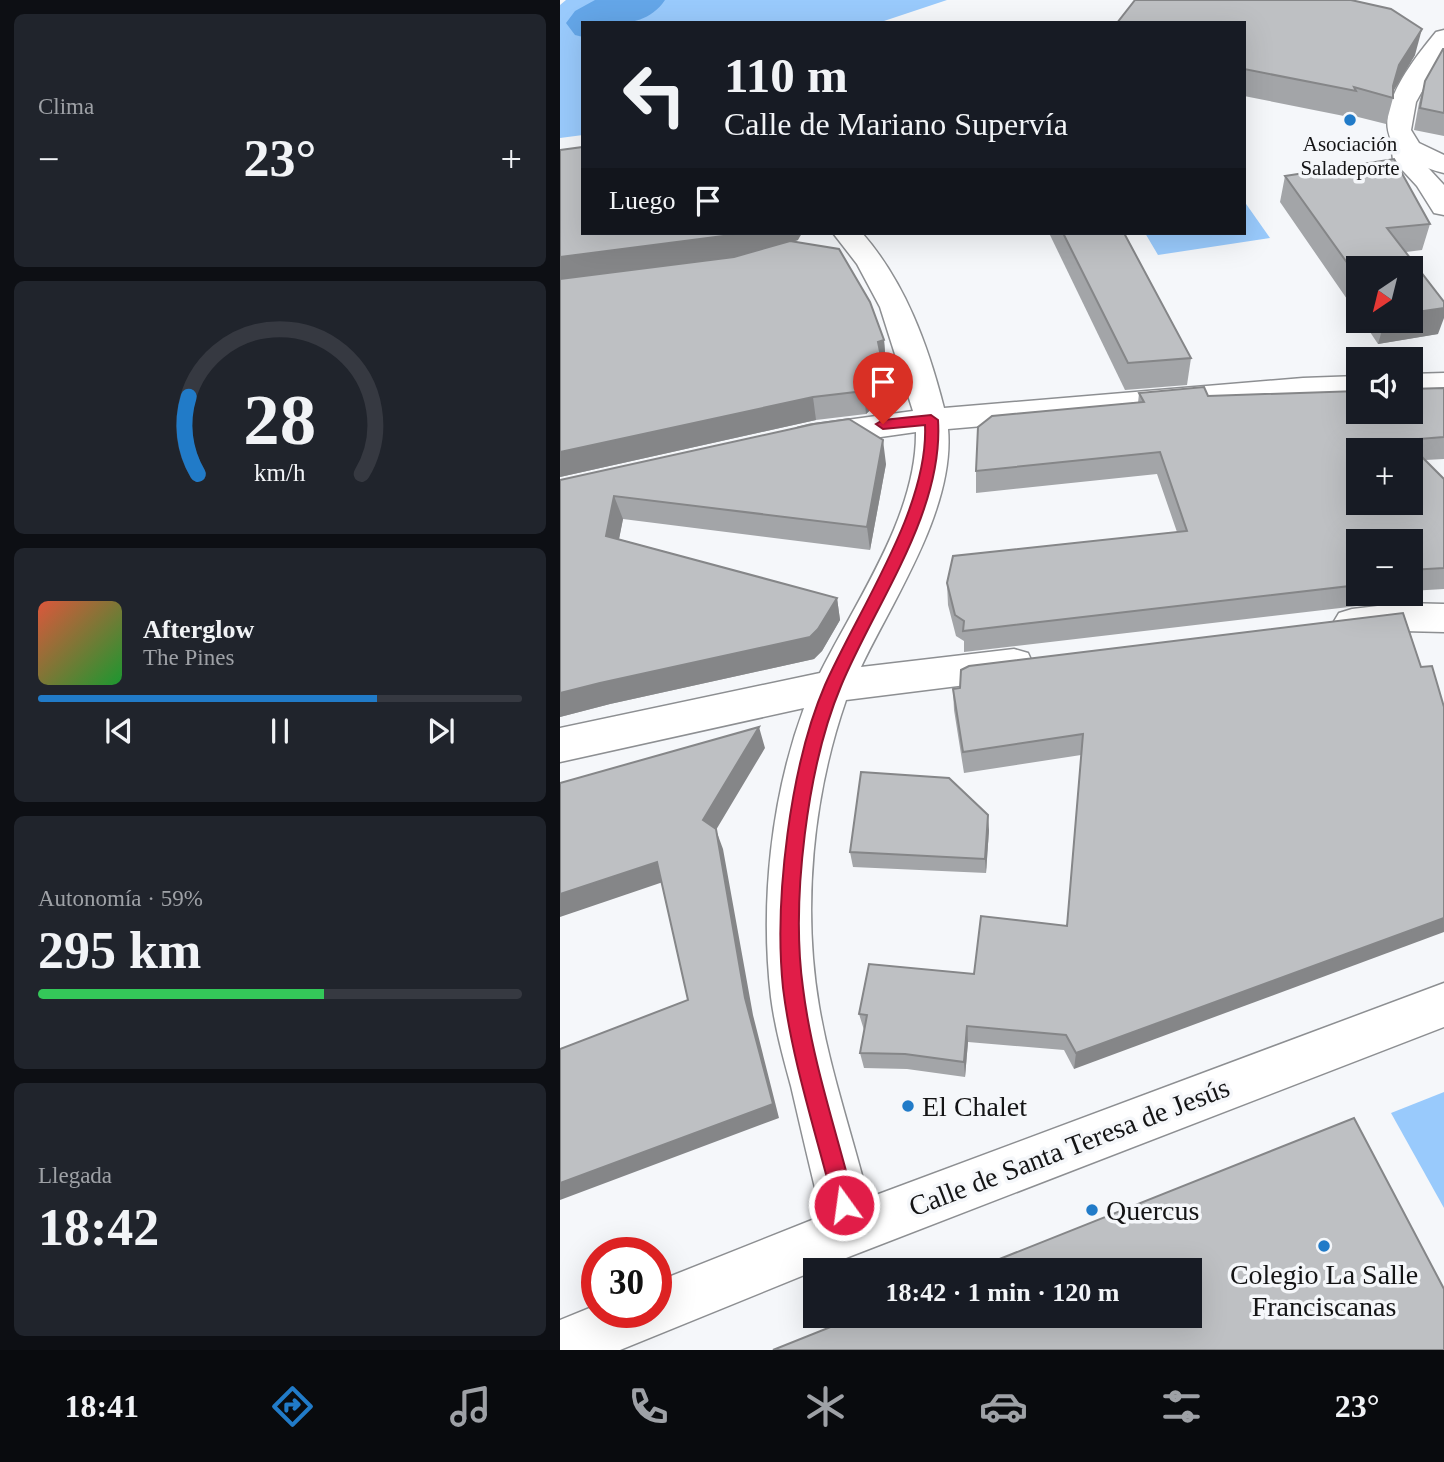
<!DOCTYPE html>
<html lang="es">
<head>
<meta charset="utf-8">
<style>
  :root { --surface:#171b24; --page:#20242c; --text:#f1f3f6; --muted:#9ea1a6; --line:#363941; --accent:#217bc8 }
  body { margin:0; font-family:"Times New Roman",serif; background:var(--page); color:var(--text); height:100vh; display:flex; flex-direction:column; font-size:26px; white-space:nowrap }
  * { box-sizing:border-box; margin:0 }
  p { font-size:23px; color:var(--muted) }
  .icon { flex:none; width:38px; height:38px; fill:none; stroke:currentColor; stroke-width:2; stroke-linecap:round; stroke-linejoin:round }
  .map { position:relative; flex:1; overflow:hidden }
  .drawer { display:flex; flex-direction:column; gap:14px; padding:14px; background:#0d0f14; width:560px }
  .drawer>* { flex:none }
  .top-card { position:absolute; left:21px; top:21px; width:665px; height:214px; border-radius:0px; box-shadow:0 7px 28px #0002; background:#171b24; color:var(--text); overflow:hidden }
  .needle { width:46px; rotate:215deg }
  .fabs { position:absolute; left:786px; top:256px; display:grid; gap:14px }
  .fabs a { display:grid; place-items:center; width:77px; height:77px; border-radius:0px; background:var(--surface); box-shadow:0 7px 28px #0002; font-size:35px }
  .speed { position:absolute; left:21px; top:1237px; display:flex; gap:14px; font-size:35px; font-weight:700; text-align:center }
  .speed>* { display:grid; place-content:center; width:91px; height:91px; border-radius:50%; background:var(--surface); box-shadow:0 7px 28px #0002; line-height:1 }
  .speed .limit { border:10px solid #d22; background:#fff; color:#111 }
  .pin { position:absolute; display:grid; place-items:center; width:60px; height:60px; color:#fff; margin:-72px -30px; border-radius:50% 50% 50% 0; rotate:-45deg; box-shadow:0 0 7px #0007 }
  .pin .icon { rotate:45deg }
  .me { position:absolute; width:77px; margin:-38px; rotate:346deg; stroke-linejoin:round; filter:drop-shadow(0 0 5px #0008) }
  .turn { display:flex; align-items:center; gap:24px; height:147px; padding:0 28px; font-size:32px }
  .turn .icon { width:91px; height:91px; stroke-width:2.5 }
  .turn b { display:block; font-size:49px; line-height:60px }
  .then { display:flex; align-items:center; height:66px; padding:0 28px; background:#0003; gap:14px; font-size:26px }
  .big { font-size:52px; font-weight:600; line-height:1.1 }
  .drawer .card { flex:1; display:flex; flex-direction:column; justify-content:center; gap:10px; min-width:0; padding:0 24px; border-radius:10px; background:var(--page) }
  .drawer .dial { align-items:center; gap:0 }
  .dial svg { height:182px; overflow:visible; fill:none; stroke:var(--line); stroke-width:7; stroke-linecap:round; text-anchor:middle }
  .dial text { fill:var(--text); stroke:none }
  .song { display:flex; align-items:center; gap:21px }
  .cover { width:84px; height:84px; border-radius:10px; background:linear-gradient(135deg,hsl(10 70% 55%),hsl(130 70% 35%)) }
  .played { height:7px; border-radius:4px; background:linear-gradient(90deg,var(--accent) 70%,var(--line) 70%) }
  .keys { display:flex; justify-content:space-around; direction:ltr }
  .heat { display:flex; justify-content:space-between; align-items:center; font-size:38px; direction:ltr }
  .charge { height:10px; border-radius:5px; background:linear-gradient(90deg,#34c759 59%,var(--line) 0) }
  .trip { position:absolute; left:243px; top:1258px; width:399px; height:70px; border-radius:0px; background:var(--surface); box-shadow:0 7px 28px #0002; font-weight:600; line-height:70px; text-align:center }
  .menu { display:flex; height:112px; justify-content:space-around; align-items:center; background:#090b0e; color:var(--muted) }
  .menu .icon { width:49px; height:49px }
  .menu .selected { color:var(--accent) }
  .menu b { font-size:32px; color:var(--text) }
  main { display:flex; flex:1; min-height:0 }
  .map>svg:first-child { display:block }
  .green { fill:#99cafc }
  .lines { fill:none; stroke-linecap:round; stroke-linejoin:round }
  .river { fill:#64a6e8; fill-rule:evenodd }
  .pedestrian-casing { stroke:#8d8f92; stroke-width:3 }
  .minor-casing { stroke:#8d8f92; stroke-width:3 }
  .pedestrian { fill:#fff; fill-rule:evenodd }
  .minor { fill:#fff; fill-rule:evenodd }
  .wall { fill:#a3a5a8 }
  .shaded-wall { fill:#858688 }
  .building { fill:#bec0c3; stroke:#858688; stroke-width:2; fill-rule:evenodd }
  .route { fill:#e11d48; stroke:#92132f; stroke-width:2 }
  .poi-dot { fill:#217bc8; stroke:#f5f7fa; stroke-width:2.5 }
  .labels { text-anchor:middle; dominant-baseline:central; stroke-width:7; stroke-linejoin:round; paint-order:stroke }
  .far-poi-label { font-size:21px; fill:#141415; stroke:#f5f7fa }
  .near-poi-label { font-size:28px; fill:#141415; stroke:#f5f7fa; text-anchor:start }
  .near-street-label { font-size:28px; fill:#141415; stroke:#f5f7fa }
</style>
</head>
<body>
<main>
<section class="drawer">
<div class="card"><p>Clima</p>
<div class="heat"><a>−</a><b class="big">23°</b><a>+</a></div>
</div>
<div class="card dial"><svg viewBox="0 0 100 80">
<path d="M14 69A42 42 0 1 1 86 69"/>
<path d="M14 69A42 42 0 0 1 10 35" stroke="#217bc8"/>
<text x="50" y="56" font-size="32" font-weight="700">28</text>
<text x="50" y="72" font-size="11">km/h</text>
</svg></div>
<div class="card">
<div class="song"><i class="cover"></i><div><b>Afterglow</b><p>The Pines</p></div></div>
<div class="played"></div>
<div class="keys"><svg class="icon" aria-label="previous" viewBox="0 0 24 24"><path d="M18 5L8 12l10 7zM5 5v14"/></svg><svg class="icon" aria-label="pause" viewBox="0 0 24 24"><path d="M8 5v14M16 5v14"/></svg><svg class="icon" aria-label="next" viewBox="0 0 24 24"><path d="M6 5l10 7-10 7zM19 5v14"/></svg></div>
</div>
<div class="card"><p>Autonomía · 59%</p><b class="big">295 km</b><div class="charge"></div></div>
<div class="card"><p>Llegada</p><b class="big">18:42</b></div>
</section>
<div class="map">
<svg width="884" height="1350" viewBox="0 0 884 1350">
  <rect width="100%" height="100%" fill="#f5f7fa"/>
  <g class="green">
    <path d="M6 0H387L318 23H23V135L0 138V5Z"/>
    <path d="M684 201 710 238 598 255 585 233H684Z"/>
    <path d="M884 1092V1208L831 1113Z"/>
  </g>
  <g class="lines">
    <path class="river" d="M35 0H105C85 29 54 23 23 23V37L15 35 6 23 15 11Z"/>
    <defs>
      <path id="pedestrian" d="M844 135 853 138 857 143 859 158 884 185V215L874 213 857 186 833 160 831 143 835 138Z"/>
      <g id="minor">
        <path d="M884 30V52L856 102 851 130 859 143 884 155V173C789 149 833 84 876 32Z"/>
        <path d="M273 233H302C345 282 368 345 384 408L743 378 798 376V396L743 398 388 429C395 508 334 598 301 667L454 649 468 653 473 664 468 675 454 679 286 700C253 795 242 906 259 1006 270 1071 292 1134 308 1198L884 983V1027L291 1256 60 1350H0V1320L37 1305V1312H96V1282L262 1216C251 1173 241 1129 231 1086 223 1057 215 1028 211 997 200 903 211 797 244 708L0 762V728L260 673C296 601 357 515 356 432L250 447 238 444 234 436 238 428 250 425 353 411 320 307 297 264Z"/>
        <path d="M884 373V393L850 394V374Z"/>
        <path d="M843 603 884 604V632L843 631 792 637 779 633 773 623 779 613 792 609Z"/>
      </g>
    </defs>
    <use href="#pedestrian" class="pedestrian-casing"/>
    <use href="#minor" class="minor-casing"/>
    <use href="#pedestrian" class="pedestrian"/>
    <use href="#minor" class="minor"/>
  </g>
  <g class="wall">
    <path d="M684 23 855 55 833 91V98L826 124 790 115 789 117 684 96Z"/>
    <path d="M884 49V136L854 130 859 103 865 81Z"/>
    <path d="M0 150 238 240 233 242 324 340 326 364 323 365 327 395 306 414 256 420 0 477Z"/>
    <path d="M725 176 870 224 862 250 846 252 878 334 818 344 802 320H850L798 268V315L720 202Z"/>
    <path d="M489 233H564L631 358 627 385 565 390Z"/>
    <path d="M884 388V459L865 460 884 479V589L850 591V541H798V593H827L823 603 404 652V641L396 636 388 605 387 583 617 532 597 474 416 493V471L578 403 579 393 648 396Z"/>
    <path d="M326 464 310 550 63 519 59 539 277 598 280 620 262 651 254 659 50 704 0 717V480Z"/>
    <path d="M843 613 514 1069 504 1050 408 1042 405 1077 347 1069 304 1068 300 1053 304 1030 299 1014 414 974 507 926 521 755 404 773 394 710 393 689Z"/>
    <path d="M429 830 426 873 293 867 290 852Z"/>
  </g>
  <g class="shaded-wall">
    <path d="M862 29 855 55 830 97 839 65Z"/>
    <path d="M179 233H242L238 240 175 258 0 281V257Z"/>
    <path d="M884 308V318L878 334 818 344 825 320H850V313Z"/>
    <path d="M324 340 326 364 320 366 318 342Z"/>
    <path d="M324 371 327 395 306 414 304 391Z"/>
    <path d="M253 397 256 420 0 477V452Z"/>
    <path d="M323 440 326 464 310 550 307 527Z"/>
    <path d="M54 496 63 519 55 559 46 536Z"/>
    <path d="M277 598 280 620 262 651 254 659 50 704 0 717V693Z"/>
    <path d="M199 727 205 748 156 830 163 849 193 1015 219 1118 0 1200V1183L185 998 143 820Z"/>
    <path d="M428 815 429 830 426 873 425 859Z"/>
    <path d="M97 862 106 881 0 917V894Z"/>
    <path d="M884 918V932L514 1069 516 1053Z"/>
    <path d="M407 1026 408 1042 405 1077 404 1062Z"/>
  </g>
  <g class="building">
    <path d="M575 0H791L831 9 862 29 839 65 833 86V98L794 87 796 91 684 69V23H557Z"/>
    <path d="M883 49H884V113L860 108 865 81Z"/>
    <path d="M23 147V233H179L171 235 0 257V150Z"/>
    <path d="M834 159 870 224 827 228 884 302V308L850 313V268H798V278L725 176Z"/>
    <path d="M503 233H564L631 358 568 363Z"/>
    <path d="M230 241 279 249 310 302 324 340 318 342 324 371 304 391 253 397 0 452V279L174 257Z"/>
    <path d="M644 387 648 396 798 391V411H850V389L884 388V437L845 440 884 479V568L850 570V541H798V585L403 631 404 621 395 615 387 583 393 556 627 531 600 452 416 471 418 427 432 416 584 402 579 393ZM798 450H850V502H798Z"/>
    <path d="M289 419 323 440 307 527 54 496 46 536 277 598 258 629 250 637 40 683 0 693V480L254 424Z"/>
    <path d="M843 613 861 667 872 666 884 707V918L516 1053 506 1035 407 1026 404 1062 345 1054 300 1053 307 1015 299 1014 309 964 414 974 421 916 507 926 523 734 403 752 393 689 400 688 401 670 409 666Z"/>
    <path d="M199 727 143 820 156 829 185 998 213 1104 0 1183V1049L128 1000 97 862 0 894V783Z"/>
    <path d="M301 772 389 778 428 815 425 859 290 852Z"/>
    <path d="M794 1118 884 1289V1350H213L298 1316H630V1270H412Z"/>
  </g>
  <path class="route" d="M371 415 378 420C384 512 315 604 281 686 247 767 231 901 243 988 252 1061 277 1133 295 1205L292 1212 284 1215 277 1212 274 1205C256 1133 232 1061 223 988 214 900 230 766 265 685 298 610 369 508 365 425L323 429 316 424 323 420Z"/>
  <g class="poi-dot">
    <circle cx="790" cy="120" r="7"/>
    <circle cx="348" cy="1106" r="7"/>
    <circle cx="532" cy="1210" r="7"/>
    <circle cx="764" cy="1246" r="7"/>
  </g>
  <g class="labels">
    <g class="far-poi-label">
      <text x="790" y="144">Asociación<tspan x="790" dy="24">Saladeporte</tspan></text>
    </g>
    <g class="near-poi-label">
      <text x="362" y="1106">El Chalet</text>
      <text x="546" y="1210">Quercus</text>
      <text x="764" y="1274" text-anchor="middle">Colegio La Salle<tspan x="764" dy="32">Franciscanas</tspan></text>
    </g>
    <g class="near-street-label">
      <text transform="translate(509 1147) rotate(-21)">Calle de Santa Teresa de Jesús</text>
    </g>
  </g>
</svg>
<div class="fabs">
<a><svg class="needle" viewBox="-14 -14 28 28"><path d="M0-13l5 13h-10z" fill="#e53935"/><path d="M0 13l5-13h-10z" fill="#9ea1a6"/></svg></a>
<a><svg class="icon" aria-label="sound" viewBox="0 0 24 24"><path d="M4 9h4l5-4v14l-5-4H4zM17 9q2 3 0 6"/></svg></a>
<a>+</a>
<a>−</a>
</div>
<div class="speed"><div class="limit">30</div></div>
<div class="pin" style="left:323px;top:424px;background:#d93025"><svg class="icon" aria-label="arrive" viewBox="0 0 24 24"><path d="M6 21V4h12l-3 4 3 4H6"/></svg></div>
<svg class="me" style="left:284px;top:1205px" viewBox="-20 -20 40 40"><circle r="17" fill="#e11d48" stroke="#fff" stroke-width="3"/><path d="M0-11L8 9 0 5-8 9z" fill="#fff"/></svg>
<div class="trip">18:42 · 1 min · 120 m</div>
<div class="top-card">
<div class="turn"><svg class="icon" aria-label="left" viewBox="0 0 24 24"><path d="M17 20v-9H6M10 6l-5 5 5 5"/></svg><div><b>110 m</b>Calle de Mariano Supervía</div></div>
<div class="then">Luego<svg class="icon" aria-label="arrive" viewBox="0 0 24 24"><path d="M6 21V4h12l-3 4 3 4H6"/></svg></div>
</div>
</div>
</main>
<nav class="menu">
<b>18:41</b>
<svg class="icon selected" aria-label="directions" viewBox="0 0 24 24"><path d="M12 3l9 9-9 9-9-9zM9 14v-3h6M13 9l2 2-2 2"/></svg>
<svg class="icon" aria-label="music" viewBox="0 0 24 24"><path d="M9 18V5l10-2v13"/><circle cx="6" cy="18" r="3"/><circle cx="16" cy="16" r="3"/></svg>
<svg class="icon" aria-label="phone" viewBox="0 0 24 24"><path d="M5 4h4l2 5-3 2q2 4 5 5l2-3 5 2v4C11 20 4 13 5 4z"/></svg>
<svg class="icon" aria-label="climate" viewBox="0 0 24 24"><path d="M12 3v18M4 7l16 10M4 17L20 7"/></svg>
<svg class="icon" aria-label="car" viewBox="0 0 24 24"><path d="M5 17H2v-5l4-1 3-4h7l3 4 3 1v5h-3M9 17h6M6 11h13"/><circle cx="7" cy="17" r="2"/><circle cx="17" cy="17" r="2"/></svg>
<svg class="icon" aria-label="filters" viewBox="0 0 24 24"><path d="M4 7h16M4 17h16"/><circle cx="9" cy="7" r="2"/><circle cx="15" cy="17" r="2"/></svg>
<b>23°</b>
</nav>
</body>
</html>
